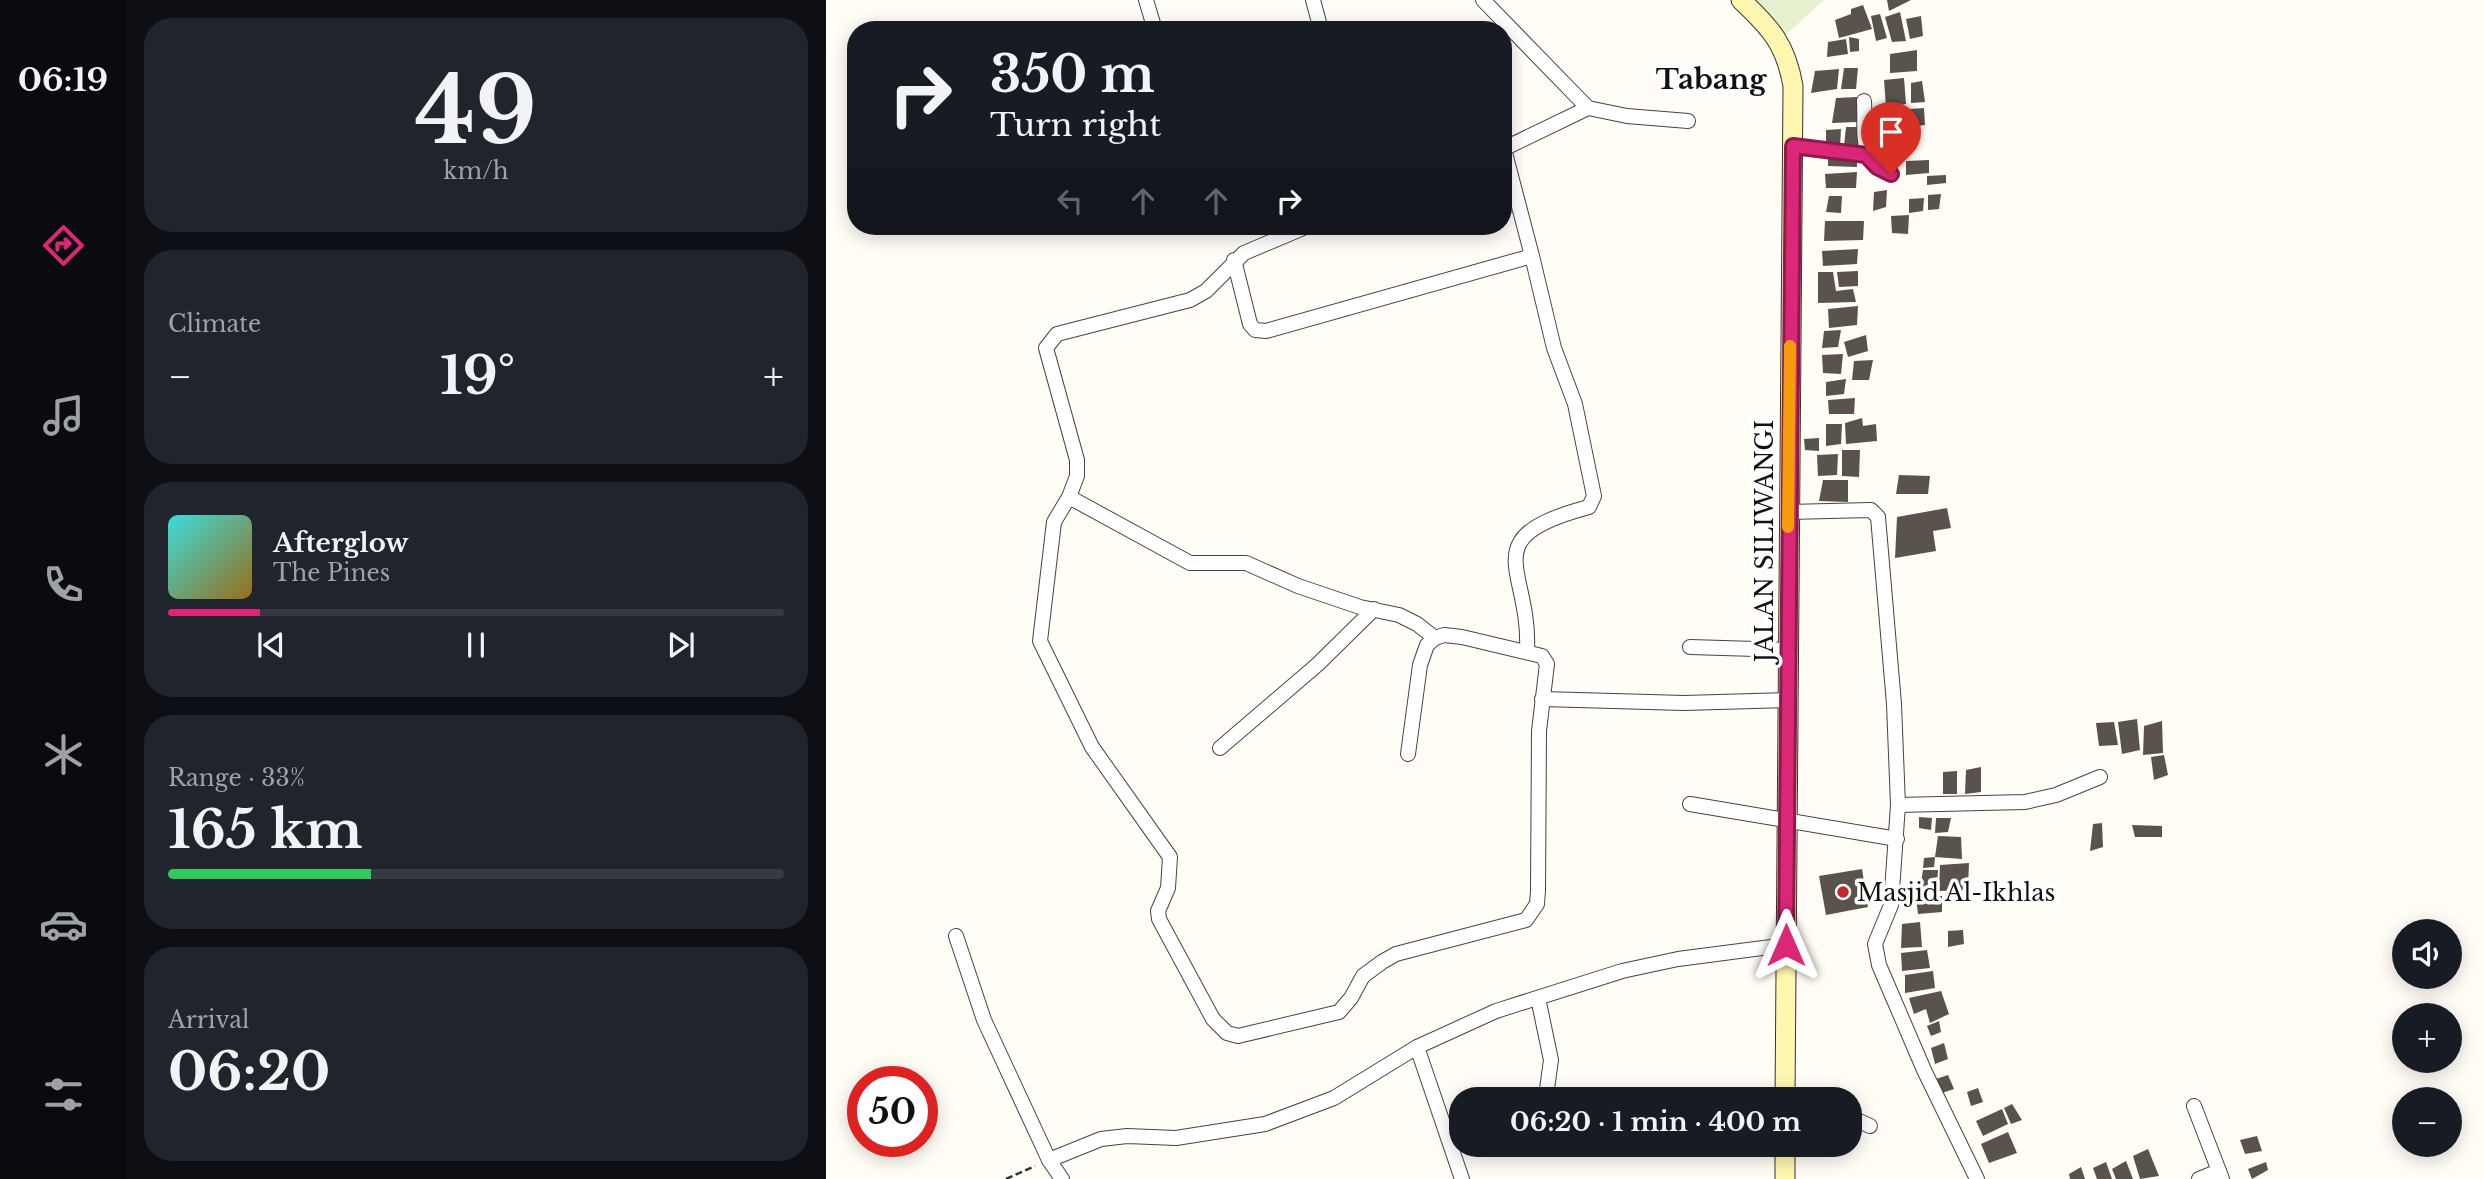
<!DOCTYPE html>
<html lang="en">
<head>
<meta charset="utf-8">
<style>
  :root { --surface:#171b24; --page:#20242c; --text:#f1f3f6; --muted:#9ea1a6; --line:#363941; --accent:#db2777 }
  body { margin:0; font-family:"Libre Baskerville",serif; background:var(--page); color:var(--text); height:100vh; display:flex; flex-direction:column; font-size:26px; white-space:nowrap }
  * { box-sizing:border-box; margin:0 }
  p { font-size:23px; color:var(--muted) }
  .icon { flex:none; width:38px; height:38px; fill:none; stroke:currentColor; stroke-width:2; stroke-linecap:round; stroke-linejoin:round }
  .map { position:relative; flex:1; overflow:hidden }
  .side { display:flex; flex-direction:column; gap:18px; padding:18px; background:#0d0f14; width:700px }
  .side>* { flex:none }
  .guide { position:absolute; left:21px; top:21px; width:665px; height:214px; border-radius:28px; box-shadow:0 4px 18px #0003; background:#171b24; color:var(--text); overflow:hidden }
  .fabs { position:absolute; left:1566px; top:919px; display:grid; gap:14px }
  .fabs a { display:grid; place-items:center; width:70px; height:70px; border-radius:50%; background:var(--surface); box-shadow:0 4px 18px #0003; font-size:35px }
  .speed { position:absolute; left:21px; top:1066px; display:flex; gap:14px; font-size:35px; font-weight:700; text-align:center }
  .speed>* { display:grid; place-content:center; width:91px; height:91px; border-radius:50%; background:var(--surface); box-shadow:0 4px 18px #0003; line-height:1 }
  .speed .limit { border:10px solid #d22; background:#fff; color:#111 }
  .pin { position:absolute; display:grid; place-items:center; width:60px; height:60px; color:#fff; margin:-72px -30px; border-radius:50% 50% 50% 0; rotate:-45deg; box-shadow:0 0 7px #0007 }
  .pin .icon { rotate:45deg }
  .me { position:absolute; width:77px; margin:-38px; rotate:0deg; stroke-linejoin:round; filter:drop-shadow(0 0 5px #0008) }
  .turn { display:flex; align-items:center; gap:24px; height:147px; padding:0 28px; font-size:32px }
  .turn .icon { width:91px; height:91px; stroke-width:2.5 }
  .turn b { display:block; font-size:49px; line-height:60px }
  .lanes { display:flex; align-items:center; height:66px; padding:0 28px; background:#0003; justify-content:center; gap:35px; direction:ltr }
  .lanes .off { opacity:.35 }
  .big { font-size:52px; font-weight:700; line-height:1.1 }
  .side .widget { flex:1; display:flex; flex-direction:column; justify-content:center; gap:10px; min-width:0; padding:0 24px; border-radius:28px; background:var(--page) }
  .side .dial { align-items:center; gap:0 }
  .dial b { font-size:91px; line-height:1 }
  .song { display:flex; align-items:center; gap:21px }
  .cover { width:84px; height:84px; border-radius:10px; background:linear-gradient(135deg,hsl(180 70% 55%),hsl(40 70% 35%)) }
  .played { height:7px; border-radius:4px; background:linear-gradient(90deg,var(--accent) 15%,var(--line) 15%) }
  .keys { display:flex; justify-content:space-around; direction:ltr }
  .heat { display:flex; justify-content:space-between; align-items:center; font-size:38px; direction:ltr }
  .charge { height:10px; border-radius:5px; background:linear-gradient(90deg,#34c759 33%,var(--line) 0) }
  .trip { position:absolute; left:623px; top:1087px; width:413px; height:70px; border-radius:28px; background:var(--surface); box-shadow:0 4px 18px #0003; font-weight:700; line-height:70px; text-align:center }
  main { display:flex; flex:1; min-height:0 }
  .tabs { display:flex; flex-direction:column; width:126px; justify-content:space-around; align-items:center; background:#090b0e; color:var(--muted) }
  .tabs .icon { width:49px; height:49px }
  .tabs .on { color:var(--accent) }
  .tabs b { font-size:32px; color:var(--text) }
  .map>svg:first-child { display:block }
  .pitch { fill:#e6f2cf }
  .building { fill:#5a524d }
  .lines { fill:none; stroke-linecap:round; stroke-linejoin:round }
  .minor-casing { stroke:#444; stroke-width:16 }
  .secondary-casing { stroke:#333; stroke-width:21 }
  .path { stroke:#333; stroke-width:2.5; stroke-dasharray:7 3.5; stroke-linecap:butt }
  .minor { stroke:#fff; stroke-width:14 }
  .secondary { stroke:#fff6b0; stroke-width:19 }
  .route-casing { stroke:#8e194d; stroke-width:18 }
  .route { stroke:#db2777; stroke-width:12 }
  .slow { stroke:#f59e0b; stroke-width:12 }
  .poi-dot { fill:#c4262e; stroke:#fff; stroke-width:2.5 }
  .labels { text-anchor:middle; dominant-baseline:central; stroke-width:7; stroke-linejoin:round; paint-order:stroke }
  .street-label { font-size:24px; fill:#111; stroke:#fff }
  .poi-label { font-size:24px; fill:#111; stroke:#fff; text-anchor:start }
  .quarter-label { font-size:28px; font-weight:bold; fill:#111; stroke:#fff }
</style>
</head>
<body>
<main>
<nav class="tabs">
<b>06:19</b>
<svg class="icon on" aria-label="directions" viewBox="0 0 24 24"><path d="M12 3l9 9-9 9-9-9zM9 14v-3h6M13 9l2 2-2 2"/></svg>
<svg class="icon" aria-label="music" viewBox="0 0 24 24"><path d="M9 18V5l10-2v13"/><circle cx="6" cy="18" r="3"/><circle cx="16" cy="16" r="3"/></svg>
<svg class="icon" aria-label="phone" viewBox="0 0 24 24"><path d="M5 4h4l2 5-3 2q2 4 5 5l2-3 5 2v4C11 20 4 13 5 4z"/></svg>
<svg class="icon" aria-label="climate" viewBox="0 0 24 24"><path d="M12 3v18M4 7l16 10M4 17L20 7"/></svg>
<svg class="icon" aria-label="car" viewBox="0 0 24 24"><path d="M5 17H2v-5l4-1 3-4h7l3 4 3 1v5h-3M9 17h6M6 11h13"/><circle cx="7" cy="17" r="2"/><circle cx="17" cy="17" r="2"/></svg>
<svg class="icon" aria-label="filters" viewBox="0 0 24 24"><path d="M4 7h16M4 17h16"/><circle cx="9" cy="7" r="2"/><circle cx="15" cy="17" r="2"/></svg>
</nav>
<section class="side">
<div class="widget dial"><b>49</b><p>km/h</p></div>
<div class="widget"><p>Climate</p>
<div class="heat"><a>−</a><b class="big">19°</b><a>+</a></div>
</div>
<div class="widget">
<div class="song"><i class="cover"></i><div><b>Afterglow</b><p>The Pines</p></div></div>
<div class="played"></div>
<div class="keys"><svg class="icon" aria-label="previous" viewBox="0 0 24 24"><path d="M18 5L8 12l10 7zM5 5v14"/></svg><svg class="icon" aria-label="pause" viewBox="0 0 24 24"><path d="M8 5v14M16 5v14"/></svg><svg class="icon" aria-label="next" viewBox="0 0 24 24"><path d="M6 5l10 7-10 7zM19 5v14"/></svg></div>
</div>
<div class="widget"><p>Range · 33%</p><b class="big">165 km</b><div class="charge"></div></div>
<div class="widget"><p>Arrival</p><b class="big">06:20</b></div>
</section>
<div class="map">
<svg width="1658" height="1179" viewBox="0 0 1658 1179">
  <rect width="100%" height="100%" fill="#fffdf5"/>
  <path class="pitch" d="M921 0H998L955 39Z"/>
  <g class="building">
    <path d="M1061 0H1085L1063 11Z"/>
    <path d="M1037 5 1046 29 1013 38 1009 20 1025 14V9Z"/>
    <path d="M1074 12 1080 41 1066 42 1059 17Z"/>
    <path d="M1054 14 1061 38 1050 41 1045 16Z"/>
    <path d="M1095 16 1097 36 1084 39 1080 19Z"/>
    <path d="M1023 37 1033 39V51L1024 52Z"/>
    <path d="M1020 39 1022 54 1001 57 1002 42Z"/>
    <path d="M1091 50V71L1064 73V54Z"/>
    <path d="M1018 68H1032L1030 89H1015Z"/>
    <path d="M1013 69 1011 89 985 93 989 71Z"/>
    <path d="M1078 78 1080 104 1060 107 1058 80Z"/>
    <path d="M1096 81 1099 102 1085 103V83Z"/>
    <path d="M1031 97V122L1006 123 1010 98Z"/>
    <path d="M1098 108 1099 125 1071 128 1070 110Z"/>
    <path d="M1020 127H1036L1035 148 1018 146Z"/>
    <path d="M1015 129 1014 147H1000V130Z"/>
    <path d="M1002 154 1031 158V167L1002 166Z"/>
    <path d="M1103 160V173L1080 175V161Z"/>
    <path d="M1031 172 1030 188H1000L999 174Z"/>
    <path d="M1120 175V183L1101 185V176Z"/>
    <path d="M1061 190 1060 207 1047 211 1048 192Z"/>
    <path d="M1115 194 1113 209 1102 210V195Z"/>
    <path d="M1003 196H1016L1015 213 1000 212Z"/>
    <path d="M1098 198 1097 211 1083 213V199Z"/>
    <path d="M1083 215 1082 234 1066 233 1065 216Z"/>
    <path d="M999 221H1038L1037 240 998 241Z"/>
    <path d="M1032 249 1031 264 997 266 996 251Z"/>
    <path d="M1032 271V286L1013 287 1011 272Z"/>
    <path d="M992 272H1007L1010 291 1027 289 1030 302 992 303Z"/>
    <path d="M1032 306 1031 325 1003 328 1002 309Z"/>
    <path d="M1015 330 1012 347 996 348 998 331Z"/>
    <path d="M1040 335 1042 351 1022 357 1018 342Z"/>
    <path d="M1017 354 1015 374 997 373 996 355Z"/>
    <path d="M1047 360 1043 380H1026L1028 361Z"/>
    <path d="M1020 379 1018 394 1000 396V382Z"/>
    <path d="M1029 398 1028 414H1003L1002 400Z"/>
    <path d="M1036 418 1037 426 1050 424 1051 441 1020 444 1019 423Z"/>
    <path d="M1000 424H1016L1015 444 1000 446Z"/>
    <path d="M993 438V451L979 450 978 439Z"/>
    <path d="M1016 450H1034L1033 477 1016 476Z"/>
    <path d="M1012 454 1011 475 992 476 991 455Z"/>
    <path d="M1073 475 1104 476 1102 494H1070Z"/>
    <path d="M997 480H1022V502L993 501Z"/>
    <path d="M1121 508 1125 528 1107 531 1110 551 1069 558 1071 517Z"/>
    <path d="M1311 719 1314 750 1296 754 1292 722Z"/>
    <path d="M1336 721 1337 753 1317 755 1318 726Z"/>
    <path d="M1288 722 1292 745 1273 746 1270 723Z"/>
    <path d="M1338 755 1342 775 1328 780 1325 757Z"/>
    <path d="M1155 767V792L1139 794 1140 770Z"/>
    <path d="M1131 771V794H1117V772Z"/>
    <path d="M1093 817 1106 818 1105 830 1093 828Z"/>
    <path d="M1110 818H1125L1122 832 1109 833Z"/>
    <path d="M1276 823 1277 847 1264 851 1267 824Z"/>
    <path d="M1306 825 1336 826V837H1309Z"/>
    <path d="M1112 836 1135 837 1136 859 1109 857 1108 867 1097 868 1098 858 1109 857Z"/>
    <path d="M1143 863 1142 890 1113 891 1114 865Z"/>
    <path d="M1036 869 1042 907 1000 915 993 876Z"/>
    <path d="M1097 870H1112L1111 887 1094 889Z"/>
    <path d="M1116 896V912L1092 914 1090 898Z"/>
    <path d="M1094 922 1096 947 1075 948 1076 924Z"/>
    <path d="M1137 930 1138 944 1122 947V931Z"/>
    <path d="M1101 950 1104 968 1076 971 1075 953Z"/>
    <path d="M1107 971 1109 988 1079 993V975Z"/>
    <path d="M1115 991 1123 1014 1104 1023 1100 1009 1088 1014 1083 998Z"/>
    <path d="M1113 1021 1115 1032 1105 1036 1101 1026Z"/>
    <path d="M1118 1043 1122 1059 1109 1064 1105 1048Z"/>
    <path d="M1122 1075 1128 1089 1116 1093 1110 1079Z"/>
    <path d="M1152 1088 1157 1102 1145 1106 1141 1092Z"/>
    <path d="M1186 1104 1196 1120 1185 1124 1178 1108Z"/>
    <path d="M1176 1109 1182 1124 1157 1136 1150 1121Z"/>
    <path d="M1182 1132 1191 1153 1163 1163 1155 1144Z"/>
    <path d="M1431 1136 1436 1151 1419 1154 1414 1140Z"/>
    <path d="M1322 1149 1333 1176 1314 1179 1307 1156Z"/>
    <path d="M1300 1161 1307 1179H1290L1286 1169Z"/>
    <path d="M1280 1162 1286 1179H1271L1267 1168Z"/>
    <path d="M1440 1162 1442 1170 1426 1179 1422 1169Z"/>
    <path d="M1255 1167 1259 1179H1244L1243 1174Z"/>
  </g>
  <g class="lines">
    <defs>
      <g id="minor">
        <path d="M320 0 329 30"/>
        <path d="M487 0 495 30"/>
        <path d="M657 0 762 108 801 116 862 121"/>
        <path d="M1038 101C1040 133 1031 159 1065 174"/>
        <path d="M967 146 1040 155"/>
        <path d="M677 149 762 108"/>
        <path d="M408 260 424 324 429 330 440 331 706 256 678 149"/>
        <path d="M243 497 251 476V460L220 348 231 334 364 300 380 291 418 253 482 226"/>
        <path d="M962 512 1045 510 1052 517 1068 704 1072 805 1065 905 1049 944 1053 965 1098 1070 1151 1179"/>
        <path d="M864 647 961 650"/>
        <path d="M701 650C705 568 646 538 763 507L768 496 749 404 728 348 706 256"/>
        <path d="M716 699 858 703 962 700"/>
        <path d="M394 748 491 665 548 609"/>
        <path d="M582 754 594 665 601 645 609 638 618 635 636 637 716 656 721 664 713 731 712 891 711 904 700 920 570 954 556 962 537 976 525 998 513 1012 412 1036 401 1033 387 1019 333 919 332 911 342 888 344 857 266 747 214 641 228 522 243 497 364 563H420L472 586 534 607 573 615 591 624 609 638"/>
        <path d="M864 804 1071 839"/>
        <path d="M1072 805 1199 802 1230 795 1274 777"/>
        <path d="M130 936 158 1020 223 1160 236 1179"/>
        <path d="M712 998 725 1060 720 1096"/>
        <path d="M591 1047 636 1179"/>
        <path d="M1368 1106 1393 1171"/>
        <path d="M1024 1117 1044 1126"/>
        <path d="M223 1160 275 1139 301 1136 350 1138 439 1124 508 1098 591 1047 670 1011 796 971 852 959 960 945"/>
        <path d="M1373 1179 1393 1171 1396 1179"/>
      </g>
      <g id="secondary">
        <path d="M915 0C945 28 960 45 967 86L959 1099"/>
        <path d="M959 1179V1144"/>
      </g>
    </defs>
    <use href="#minor" class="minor-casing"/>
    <use href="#secondary" class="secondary-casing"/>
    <path class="path" d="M180 1179 209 1166"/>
    <use href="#minor" class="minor"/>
    <use href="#secondary" class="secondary"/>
  </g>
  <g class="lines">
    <defs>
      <path id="route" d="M960 945 967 146 1040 155 1051 167 1065 174"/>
    </defs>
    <use href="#route" class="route-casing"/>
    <use href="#route" class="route"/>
    <path class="slow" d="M962 527 964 346"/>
  </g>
  <circle class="poi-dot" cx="1017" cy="892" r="7"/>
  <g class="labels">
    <g class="street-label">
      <text transform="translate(938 541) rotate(-90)">JALAN SILIWANGI</text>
    </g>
    <g class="poi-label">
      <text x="1031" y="892">Masjid Al-Ikhlas</text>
    </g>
    <g class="quarter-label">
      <text x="885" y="79">Tabang</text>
    </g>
  </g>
</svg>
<div class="fabs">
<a><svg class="icon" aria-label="sound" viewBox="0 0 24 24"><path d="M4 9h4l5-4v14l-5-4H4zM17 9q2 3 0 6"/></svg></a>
<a>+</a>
<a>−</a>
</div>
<div class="speed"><div class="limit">50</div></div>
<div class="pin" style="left:1065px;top:174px;background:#d93025"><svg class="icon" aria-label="arrive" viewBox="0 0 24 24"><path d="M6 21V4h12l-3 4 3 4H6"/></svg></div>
<svg class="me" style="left:960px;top:945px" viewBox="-20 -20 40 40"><path d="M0-17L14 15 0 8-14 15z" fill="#db2777" stroke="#fff" stroke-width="4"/></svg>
<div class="trip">06:20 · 1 min · 400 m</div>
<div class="guide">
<div class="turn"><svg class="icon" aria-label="right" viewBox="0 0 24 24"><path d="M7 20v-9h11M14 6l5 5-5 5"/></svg><div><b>350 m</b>Turn right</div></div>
<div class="lanes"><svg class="icon off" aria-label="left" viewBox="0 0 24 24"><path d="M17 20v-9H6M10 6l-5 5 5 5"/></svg><svg class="icon off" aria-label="ahead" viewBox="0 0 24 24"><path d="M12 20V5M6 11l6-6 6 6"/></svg><svg class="icon off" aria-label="ahead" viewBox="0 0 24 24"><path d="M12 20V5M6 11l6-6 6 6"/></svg><svg class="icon" aria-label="right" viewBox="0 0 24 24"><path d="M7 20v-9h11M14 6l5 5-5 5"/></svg></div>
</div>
</div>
</main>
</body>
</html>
